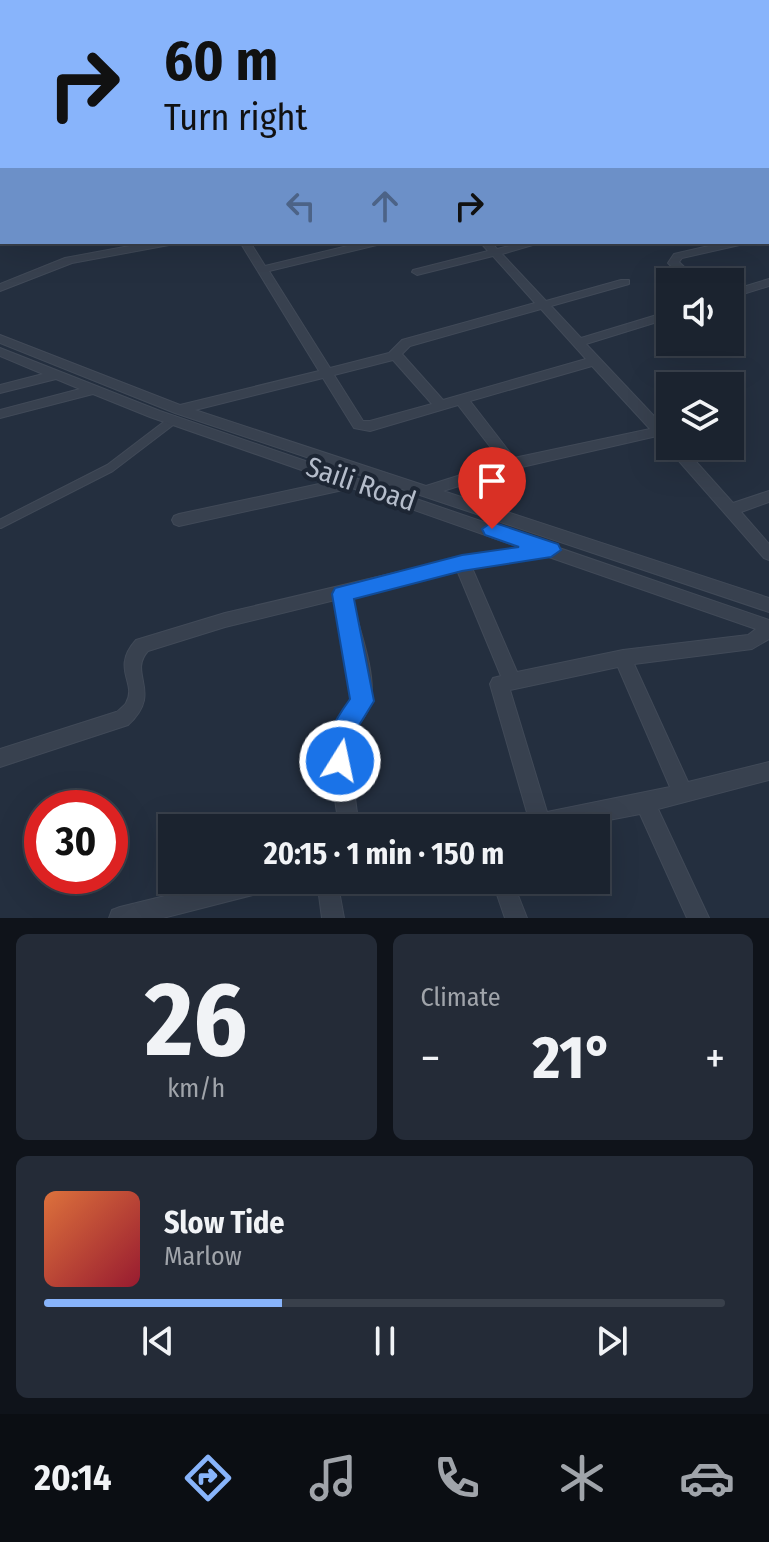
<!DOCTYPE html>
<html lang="en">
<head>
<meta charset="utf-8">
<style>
  :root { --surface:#1b232f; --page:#242b37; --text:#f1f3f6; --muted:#a0a4aa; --line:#39404b; --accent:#88b4fb }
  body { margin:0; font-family:"Fira Sans Condensed",sans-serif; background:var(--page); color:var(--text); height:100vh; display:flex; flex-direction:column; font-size:30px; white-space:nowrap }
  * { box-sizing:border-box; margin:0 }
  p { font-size:26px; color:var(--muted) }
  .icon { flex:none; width:44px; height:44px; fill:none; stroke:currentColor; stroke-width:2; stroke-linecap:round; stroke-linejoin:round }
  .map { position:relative; height:918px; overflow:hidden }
  .sheet { display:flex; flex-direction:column; gap:16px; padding:16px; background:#0f131a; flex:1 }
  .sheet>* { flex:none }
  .hud { position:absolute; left:0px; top:0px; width:770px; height:244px; box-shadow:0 8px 32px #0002,0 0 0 2px var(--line); background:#88b4fb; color:#111; overflow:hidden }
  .controls { position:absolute; left:656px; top:268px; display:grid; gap:16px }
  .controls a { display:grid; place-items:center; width:88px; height:88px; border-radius:0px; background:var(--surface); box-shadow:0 8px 32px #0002,0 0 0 2px var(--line); font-size:40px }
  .speed { position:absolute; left:24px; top:790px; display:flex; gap:16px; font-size:40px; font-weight:700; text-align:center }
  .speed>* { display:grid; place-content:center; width:104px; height:104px; border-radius:50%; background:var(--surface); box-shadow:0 8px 32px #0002,0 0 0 2px var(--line); line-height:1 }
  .speed .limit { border:12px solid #d22; background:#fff; color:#111 }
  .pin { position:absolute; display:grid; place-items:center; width:68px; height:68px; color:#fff; margin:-82px -34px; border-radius:50% 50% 50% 0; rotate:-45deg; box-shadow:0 0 8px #0007 }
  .pin .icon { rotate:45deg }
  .me { position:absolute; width:88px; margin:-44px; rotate:10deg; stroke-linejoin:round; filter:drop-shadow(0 0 6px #0008) }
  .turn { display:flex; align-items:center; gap:28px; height:168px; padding:0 32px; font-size:36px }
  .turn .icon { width:104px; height:104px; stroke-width:2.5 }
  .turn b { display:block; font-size:56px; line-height:68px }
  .lanes { display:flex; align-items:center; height:76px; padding:0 32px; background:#0003; justify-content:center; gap:40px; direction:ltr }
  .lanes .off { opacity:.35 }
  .big { font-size:60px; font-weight:700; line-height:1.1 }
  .sheet .tile { flex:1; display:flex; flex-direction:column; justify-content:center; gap:12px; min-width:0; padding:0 28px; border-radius:12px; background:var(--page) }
  .sheet .dial { align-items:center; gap:0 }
  .dial b { font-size:104px; line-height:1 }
  .song { display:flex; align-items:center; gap:24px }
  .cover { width:96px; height:96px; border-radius:12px; background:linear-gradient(135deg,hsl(20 70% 55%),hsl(350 70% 35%)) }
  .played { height:8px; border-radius:4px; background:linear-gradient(90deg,var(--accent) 35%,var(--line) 35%) }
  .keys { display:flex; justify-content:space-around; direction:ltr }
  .heat { display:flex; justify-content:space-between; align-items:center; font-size:44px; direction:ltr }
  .sheet .tiles { flex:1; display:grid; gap:16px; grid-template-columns:1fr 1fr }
  .tile:last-child { grid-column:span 2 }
  .trip { position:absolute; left:158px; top:814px; width:452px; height:80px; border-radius:0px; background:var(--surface); box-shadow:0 8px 32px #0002,0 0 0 2px var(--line); font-weight:700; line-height:80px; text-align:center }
  .tab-bar { display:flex; height:128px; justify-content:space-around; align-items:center; background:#0b0e13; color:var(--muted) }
  .tab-bar .icon { width:56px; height:56px }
  .tab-bar .current { color:var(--accent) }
  .tab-bar b { font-size:36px; color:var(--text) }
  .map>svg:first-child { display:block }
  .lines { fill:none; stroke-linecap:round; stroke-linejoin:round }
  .service-casing { stroke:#414a58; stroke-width:10 }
  .minor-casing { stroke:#414a58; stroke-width:2 }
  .service { stroke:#38414f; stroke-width:8 }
  .minor { fill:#38414f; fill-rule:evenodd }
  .route { fill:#1a73e8; stroke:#114b97; stroke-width:2 }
  .labels { text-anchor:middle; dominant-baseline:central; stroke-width:8; stroke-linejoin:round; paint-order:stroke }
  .street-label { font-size:28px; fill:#b4bcca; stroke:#1d2634 }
</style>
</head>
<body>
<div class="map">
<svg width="769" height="918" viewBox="0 0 769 918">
  <rect width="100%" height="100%" fill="#242f3f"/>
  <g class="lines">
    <defs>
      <path id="service" d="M0 524 110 468 173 420"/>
      <g id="minor">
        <rect x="41" y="0" width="6" height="2"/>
        <path d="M347 0H354L356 2H349Z"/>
        <path d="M2 7V11L0 12V8Z"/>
        <rect x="768" y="18" width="1" height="5"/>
        <path d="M0 24H2L0 29Z"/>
        <rect x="768" y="47" width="1" height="4"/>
        <rect x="768" y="77" width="1" height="4"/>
        <rect x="0" y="82" width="2" height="4"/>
        <rect x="0" y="105" width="2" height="4"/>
        <rect x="768" y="110" width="1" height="6"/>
        <path d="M2 144V150L0 151V145Z"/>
        <rect x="768" y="199" width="1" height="6"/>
        <rect x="0" y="204" width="2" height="6"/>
        <rect x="768" y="232" width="1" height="6"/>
        <path d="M151 242H174L169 245 72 263 0 291V284L65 258Z"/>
        <path d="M240 242H250L265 266 364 242H382L381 244 269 271 330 368 389 353 402 340 535 303 493 256 417 275 412 272 413 270 488 251 480 242H491L497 249 525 242H543L502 254 546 301 621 280H629V284L551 306 581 338 670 311V318L586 344 670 433V446H682L733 503 769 491V502L741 512 769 544V560L764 558 657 436 513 469 443 491 769 598V612L175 413 0 343V335L180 405 319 371ZM541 309 586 359 443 400 402 354 410 346ZM393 360 432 404 370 421H363L334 375ZM592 366 650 429 514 458 470 401ZM323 378 354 428 370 431 458 405 502 462 426 486 195 410Z"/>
        <path d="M726 242H745L744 244 682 258 679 262 700 282H687L668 263 674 254Z"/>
        <path d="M769 279V286L730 298V291Z"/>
        <path d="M0 348 160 411 769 620V639L752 649 634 664 688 782 769 762V780L658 809 709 918H687L640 814 567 828H506L509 821 528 816 490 684 493 678 501 676 457 570 351 596C358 626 376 671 371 701 368 718 352 728 348 745L359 828H339C337 808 327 758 331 741 334 725 351 714 353 698 357 666 342 630 335 600L225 627 148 651C127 674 164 692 128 725L0 767V749L116 712C117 712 126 704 126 703 138 683 110 669 136 640L225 613 462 557 522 548 352 488 179 526 174 524 172 520 174 516 179 514 333 481 150 417 93 394 0 418V410L80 389 56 379 0 393V385L43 374 0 356ZM546 556 756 629 748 635 623 650 517 672 472 568ZM618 667 670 787 547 812 510 690Z"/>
        <path d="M230 880H282L279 887 272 890 163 918H109L112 910 120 907Z"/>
        <path d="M317 880H337L344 918H322Z"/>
        <path d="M492 880H512L527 918H505Z"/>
      </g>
    </defs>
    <use href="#service" class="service-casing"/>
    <use href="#minor" class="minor-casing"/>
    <use href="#service" class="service"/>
    <use href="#minor" class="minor"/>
  </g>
  <path class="route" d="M492 522 558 544 561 550 551 557 462 571 354 599 374 701 353 735 348 770 340 773 331 770C319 743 335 720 350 699L332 594 335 588 462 555 519 547 485 535 482 529Z"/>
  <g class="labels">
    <g class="street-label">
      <text transform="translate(361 484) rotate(19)">Saili Road</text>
    </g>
  </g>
</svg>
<div class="controls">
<a><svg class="icon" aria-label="sound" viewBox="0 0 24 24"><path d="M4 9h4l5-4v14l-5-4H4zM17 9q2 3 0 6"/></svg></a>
<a><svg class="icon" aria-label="layers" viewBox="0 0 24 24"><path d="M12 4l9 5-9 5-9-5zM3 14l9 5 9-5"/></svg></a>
</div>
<div class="speed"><div class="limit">30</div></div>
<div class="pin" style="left:492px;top:529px;background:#d93025"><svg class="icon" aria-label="arrive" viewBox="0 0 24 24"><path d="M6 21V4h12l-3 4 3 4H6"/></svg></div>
<svg class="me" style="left:340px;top:761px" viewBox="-20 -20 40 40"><circle r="17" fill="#1a73e8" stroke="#fff" stroke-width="3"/><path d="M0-11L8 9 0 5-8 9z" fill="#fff"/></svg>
<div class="trip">20:15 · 1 min · 150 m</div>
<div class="hud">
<div class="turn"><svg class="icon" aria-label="right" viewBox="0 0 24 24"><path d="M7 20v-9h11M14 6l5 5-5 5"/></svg><div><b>60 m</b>Turn right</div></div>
<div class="lanes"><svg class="icon off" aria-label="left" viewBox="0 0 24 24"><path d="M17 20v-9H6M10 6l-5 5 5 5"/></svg><svg class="icon off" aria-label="ahead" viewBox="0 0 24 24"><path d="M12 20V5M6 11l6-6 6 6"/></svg><svg class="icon" aria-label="right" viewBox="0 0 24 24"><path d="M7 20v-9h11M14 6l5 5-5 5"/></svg></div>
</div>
</div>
<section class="sheet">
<div class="tiles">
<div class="tile dial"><b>26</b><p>km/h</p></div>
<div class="tile"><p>Climate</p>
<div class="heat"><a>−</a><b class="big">21°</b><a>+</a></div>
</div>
<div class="tile">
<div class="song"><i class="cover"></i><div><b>Slow Tide</b><p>Marlow</p></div></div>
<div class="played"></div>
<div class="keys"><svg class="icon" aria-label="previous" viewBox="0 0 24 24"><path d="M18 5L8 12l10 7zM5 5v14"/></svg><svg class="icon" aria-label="pause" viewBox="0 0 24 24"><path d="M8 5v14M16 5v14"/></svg><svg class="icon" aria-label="next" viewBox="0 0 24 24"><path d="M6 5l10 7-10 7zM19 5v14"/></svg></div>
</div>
</div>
</section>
<nav class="tab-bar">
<b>20:14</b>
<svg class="icon current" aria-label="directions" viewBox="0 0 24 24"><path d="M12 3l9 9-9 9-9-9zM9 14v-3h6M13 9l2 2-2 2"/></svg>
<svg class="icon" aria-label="music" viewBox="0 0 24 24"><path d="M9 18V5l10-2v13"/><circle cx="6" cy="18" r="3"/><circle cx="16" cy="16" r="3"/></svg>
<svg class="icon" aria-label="phone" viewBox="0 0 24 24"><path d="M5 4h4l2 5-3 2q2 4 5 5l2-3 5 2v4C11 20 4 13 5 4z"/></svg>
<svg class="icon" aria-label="climate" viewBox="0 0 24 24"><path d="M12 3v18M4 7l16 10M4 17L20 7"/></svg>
<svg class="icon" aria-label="car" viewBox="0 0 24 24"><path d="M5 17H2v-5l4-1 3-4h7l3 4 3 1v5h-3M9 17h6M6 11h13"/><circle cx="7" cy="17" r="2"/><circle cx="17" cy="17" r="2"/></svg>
</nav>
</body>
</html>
